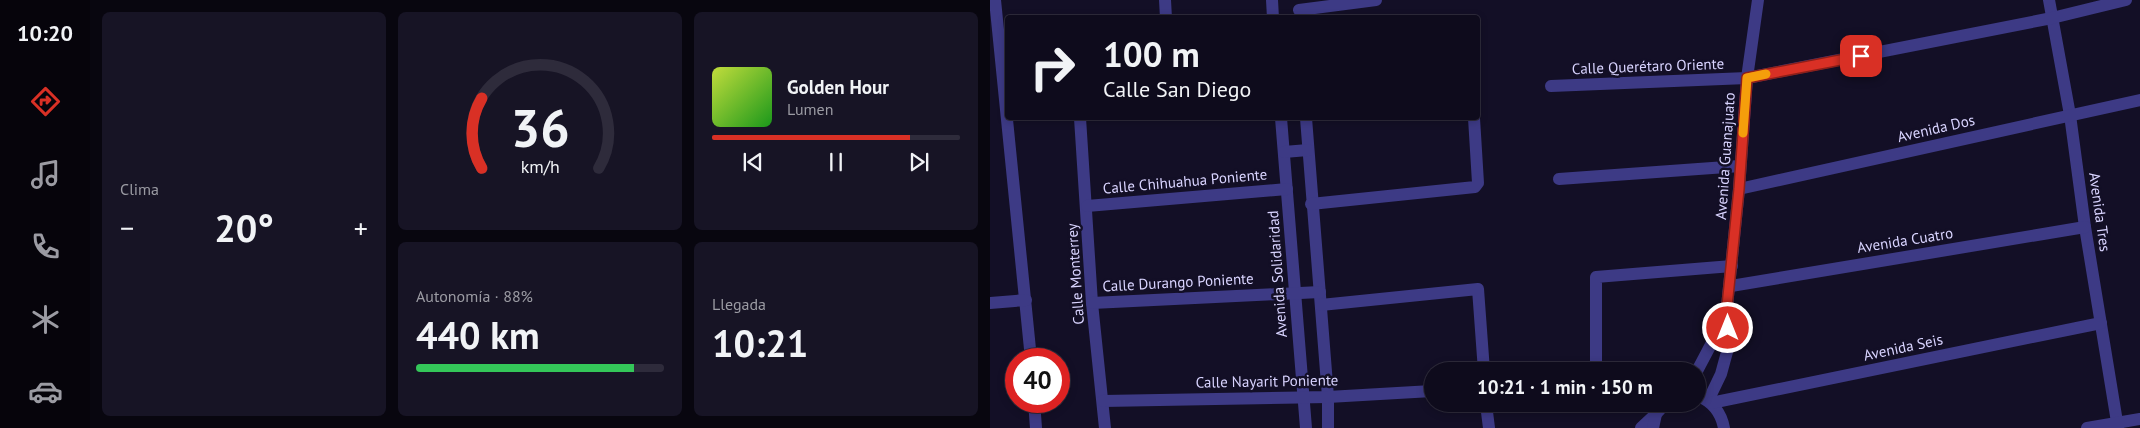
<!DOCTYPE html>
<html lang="es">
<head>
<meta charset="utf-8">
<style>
  :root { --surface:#0e0b1c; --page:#171425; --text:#f1f3f6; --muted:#9b9ba3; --line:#2e2b3b; --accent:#d93025 }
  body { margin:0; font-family:"PT Sans",sans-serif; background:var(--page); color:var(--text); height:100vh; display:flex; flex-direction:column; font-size:19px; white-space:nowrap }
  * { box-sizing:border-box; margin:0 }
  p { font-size:16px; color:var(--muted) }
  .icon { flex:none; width:28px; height:28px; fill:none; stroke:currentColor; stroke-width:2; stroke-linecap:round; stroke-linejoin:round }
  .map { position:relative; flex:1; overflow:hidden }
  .drawer { display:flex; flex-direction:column; gap:12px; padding:12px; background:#08060f; width:900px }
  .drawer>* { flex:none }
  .hud { position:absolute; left:15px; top:15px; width:475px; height:105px; border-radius:5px; box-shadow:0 2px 8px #0003,0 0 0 1px var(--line); background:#0e0b1c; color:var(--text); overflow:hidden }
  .speed { position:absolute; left:15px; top:348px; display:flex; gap:10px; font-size:25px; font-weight:700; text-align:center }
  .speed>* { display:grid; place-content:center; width:65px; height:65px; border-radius:50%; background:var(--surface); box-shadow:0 2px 8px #0003,0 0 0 1px var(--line); line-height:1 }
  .speed .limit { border:8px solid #d22; background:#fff; color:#111 }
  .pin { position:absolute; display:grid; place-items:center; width:42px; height:42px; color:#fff; margin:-21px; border-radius:10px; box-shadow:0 2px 8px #0006 }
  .me { position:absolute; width:55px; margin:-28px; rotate:0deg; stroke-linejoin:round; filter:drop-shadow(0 0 4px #0008) }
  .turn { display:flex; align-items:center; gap:18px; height:105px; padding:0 15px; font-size:22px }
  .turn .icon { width:65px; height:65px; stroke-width:2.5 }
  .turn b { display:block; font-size:35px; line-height:42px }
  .big { font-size:38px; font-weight:600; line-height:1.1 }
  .drawer .tile { flex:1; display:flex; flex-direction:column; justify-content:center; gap:8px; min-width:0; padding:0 18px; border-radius:8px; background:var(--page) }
  .drawer .dial { align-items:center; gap:0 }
  .dial svg { height:130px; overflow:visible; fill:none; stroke:var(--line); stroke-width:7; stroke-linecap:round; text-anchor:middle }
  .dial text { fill:var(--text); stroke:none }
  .song { display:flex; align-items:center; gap:15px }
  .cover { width:60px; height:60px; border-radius:8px; background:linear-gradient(135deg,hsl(70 70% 55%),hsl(120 70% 35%)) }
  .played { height:5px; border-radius:2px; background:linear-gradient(90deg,var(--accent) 80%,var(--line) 80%) }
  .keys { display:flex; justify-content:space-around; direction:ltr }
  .heat { display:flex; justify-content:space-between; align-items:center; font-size:28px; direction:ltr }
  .charge { height:8px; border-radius:4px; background:linear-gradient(90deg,#34c759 88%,var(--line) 0) }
  .drawer .tiles { flex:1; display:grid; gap:12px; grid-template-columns:repeat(3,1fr) }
  .tile:first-child { grid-row:span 2 }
  .trip { position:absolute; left:434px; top:362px; width:282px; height:50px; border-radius:25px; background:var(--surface); box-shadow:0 2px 8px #0003,0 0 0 1px var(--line); font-weight:600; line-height:50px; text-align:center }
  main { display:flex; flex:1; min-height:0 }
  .tab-bar { display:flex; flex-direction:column; width:90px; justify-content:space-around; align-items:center; background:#06040b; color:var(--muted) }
  .tab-bar .icon { width:35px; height:35px }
  .tab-bar .on { color:var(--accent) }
  .tab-bar b { font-size:22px; color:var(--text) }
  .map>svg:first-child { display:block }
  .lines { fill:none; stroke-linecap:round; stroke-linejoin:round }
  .minor { stroke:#3d3a85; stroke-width:12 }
  .route-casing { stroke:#8d1f18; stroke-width:12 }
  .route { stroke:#d93025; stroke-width:9 }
  .slow { stroke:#f59e0b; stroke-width:9 }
  .labels { text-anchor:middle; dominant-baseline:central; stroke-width:5; stroke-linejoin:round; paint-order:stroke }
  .street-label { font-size:15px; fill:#d9d4ff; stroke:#130f26 }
</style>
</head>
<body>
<main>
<nav class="tab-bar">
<b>10:20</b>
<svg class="icon on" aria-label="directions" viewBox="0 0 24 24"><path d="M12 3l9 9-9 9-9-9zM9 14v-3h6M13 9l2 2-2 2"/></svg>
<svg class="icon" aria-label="music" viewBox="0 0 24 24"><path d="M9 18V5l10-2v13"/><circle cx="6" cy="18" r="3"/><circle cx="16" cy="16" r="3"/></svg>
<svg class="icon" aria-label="phone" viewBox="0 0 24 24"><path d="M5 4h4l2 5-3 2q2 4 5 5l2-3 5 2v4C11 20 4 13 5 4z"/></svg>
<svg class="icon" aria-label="climate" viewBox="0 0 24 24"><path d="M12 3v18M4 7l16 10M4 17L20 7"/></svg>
<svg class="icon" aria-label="car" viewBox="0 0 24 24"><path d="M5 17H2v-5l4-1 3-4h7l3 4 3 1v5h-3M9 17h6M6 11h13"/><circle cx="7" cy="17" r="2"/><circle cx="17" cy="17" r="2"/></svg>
</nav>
<section class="drawer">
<div class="tiles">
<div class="tile"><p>Clima</p>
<div class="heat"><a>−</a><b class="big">20°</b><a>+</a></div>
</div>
<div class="tile dial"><svg viewBox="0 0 100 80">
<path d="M14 69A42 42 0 1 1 86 69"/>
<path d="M14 69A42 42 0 0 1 14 26" stroke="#d93025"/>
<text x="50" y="56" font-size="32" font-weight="700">36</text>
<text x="50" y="72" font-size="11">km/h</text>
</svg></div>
<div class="tile">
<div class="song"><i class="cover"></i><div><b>Golden Hour</b><p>Lumen</p></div></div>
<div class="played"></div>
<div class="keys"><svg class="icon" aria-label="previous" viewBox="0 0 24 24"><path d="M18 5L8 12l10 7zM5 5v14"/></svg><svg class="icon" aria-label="pause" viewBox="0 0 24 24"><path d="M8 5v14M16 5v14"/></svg><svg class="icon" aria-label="next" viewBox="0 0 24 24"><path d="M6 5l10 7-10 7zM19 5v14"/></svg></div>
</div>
<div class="tile"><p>Autonomía · 88%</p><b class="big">440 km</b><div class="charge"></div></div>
<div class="tile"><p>Llegada</p><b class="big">10:21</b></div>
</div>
</section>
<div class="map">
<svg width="1150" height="428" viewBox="0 0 1150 428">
  <rect width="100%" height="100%" fill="#130f26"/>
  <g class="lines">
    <g class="minor">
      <path d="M5 0 41 359"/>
      <path d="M175 0 176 18"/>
      <path d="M282 0 283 18"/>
      <path d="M1059 0 1080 115 1095 227 1128 428"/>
      <path d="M309 10 386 0"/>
      <path d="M561 86 757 78 1062 18 1136 0"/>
      <path d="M90 118 102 303 115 428"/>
      <path d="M291 118 316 428"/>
      <path d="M316 118 338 397V428"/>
      <path d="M294 152 318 150"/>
      <path d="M569 179 750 166"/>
      <path d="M749 189 1150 100"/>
      <path d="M321 204 485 187 488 183 484 118"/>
      <path d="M97 206 297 189"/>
      <path d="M741 286 1095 227"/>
      <path d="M0 303 36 300"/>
      <path d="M102 303 330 292"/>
      <path d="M331 305 488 289 494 371"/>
      <path d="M606 371V277L742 266"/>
      <path d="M707 371 736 316"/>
      <path d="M708 396C723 402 731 412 734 428"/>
      <path d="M44 401 46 428"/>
      <path d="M113 401 338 397 442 391"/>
      <path d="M718 401 731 374 740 341 736 316 749 189 757 78 768 0"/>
      <path d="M721 403 1111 323"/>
      <path d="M496 404 499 428"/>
      <path d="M651 428 666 414"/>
      <path d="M663 428 666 414 675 404"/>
      <path d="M1097 428 1150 419"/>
    </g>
  </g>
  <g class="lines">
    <defs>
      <path id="route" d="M738 328 736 316 749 189 757 78 871 56"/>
    </defs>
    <use href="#route" class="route-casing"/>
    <use href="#route" class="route"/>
    <path class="slow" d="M753 133 757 78 776 74"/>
  </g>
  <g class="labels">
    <g class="street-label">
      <text transform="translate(658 66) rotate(-2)">Calle Querétaro Oriente</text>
      <text transform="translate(946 128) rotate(-13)">Avenida Dos</text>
      <text transform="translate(735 156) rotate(-86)">Avenida Guanajuato</text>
      <text transform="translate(195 181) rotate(-5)">Calle Chihuahua Poniente</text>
      <text transform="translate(1110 212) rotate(82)">Avenida Tres</text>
      <text transform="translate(915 240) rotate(-9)">Avenida Cuatro</text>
      <text transform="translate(85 274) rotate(-94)">Calle Monterrey</text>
      <text transform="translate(287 274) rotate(-94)">Avenida Solidaridad</text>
      <text transform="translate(188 282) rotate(-3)">Calle Durango Poniente</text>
      <text transform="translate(913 347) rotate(-12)">Avenida Seis</text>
      <text transform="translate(277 381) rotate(-1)">Calle Nayarit Poniente</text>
    </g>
  </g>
</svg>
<div class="speed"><div class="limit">40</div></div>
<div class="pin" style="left:871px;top:56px;background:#d93025"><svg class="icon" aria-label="arrive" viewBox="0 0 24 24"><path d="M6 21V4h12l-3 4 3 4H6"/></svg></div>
<svg class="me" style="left:738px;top:328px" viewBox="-20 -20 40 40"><circle r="17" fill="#d93025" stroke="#fff" stroke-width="3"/><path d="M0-11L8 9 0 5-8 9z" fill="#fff"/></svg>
<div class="trip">10:21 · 1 min · 150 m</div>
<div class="hud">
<div class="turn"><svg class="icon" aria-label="right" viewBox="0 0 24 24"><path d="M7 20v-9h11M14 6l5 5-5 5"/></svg><div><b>100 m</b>Calle San Diego</div></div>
</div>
</div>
</main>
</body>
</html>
